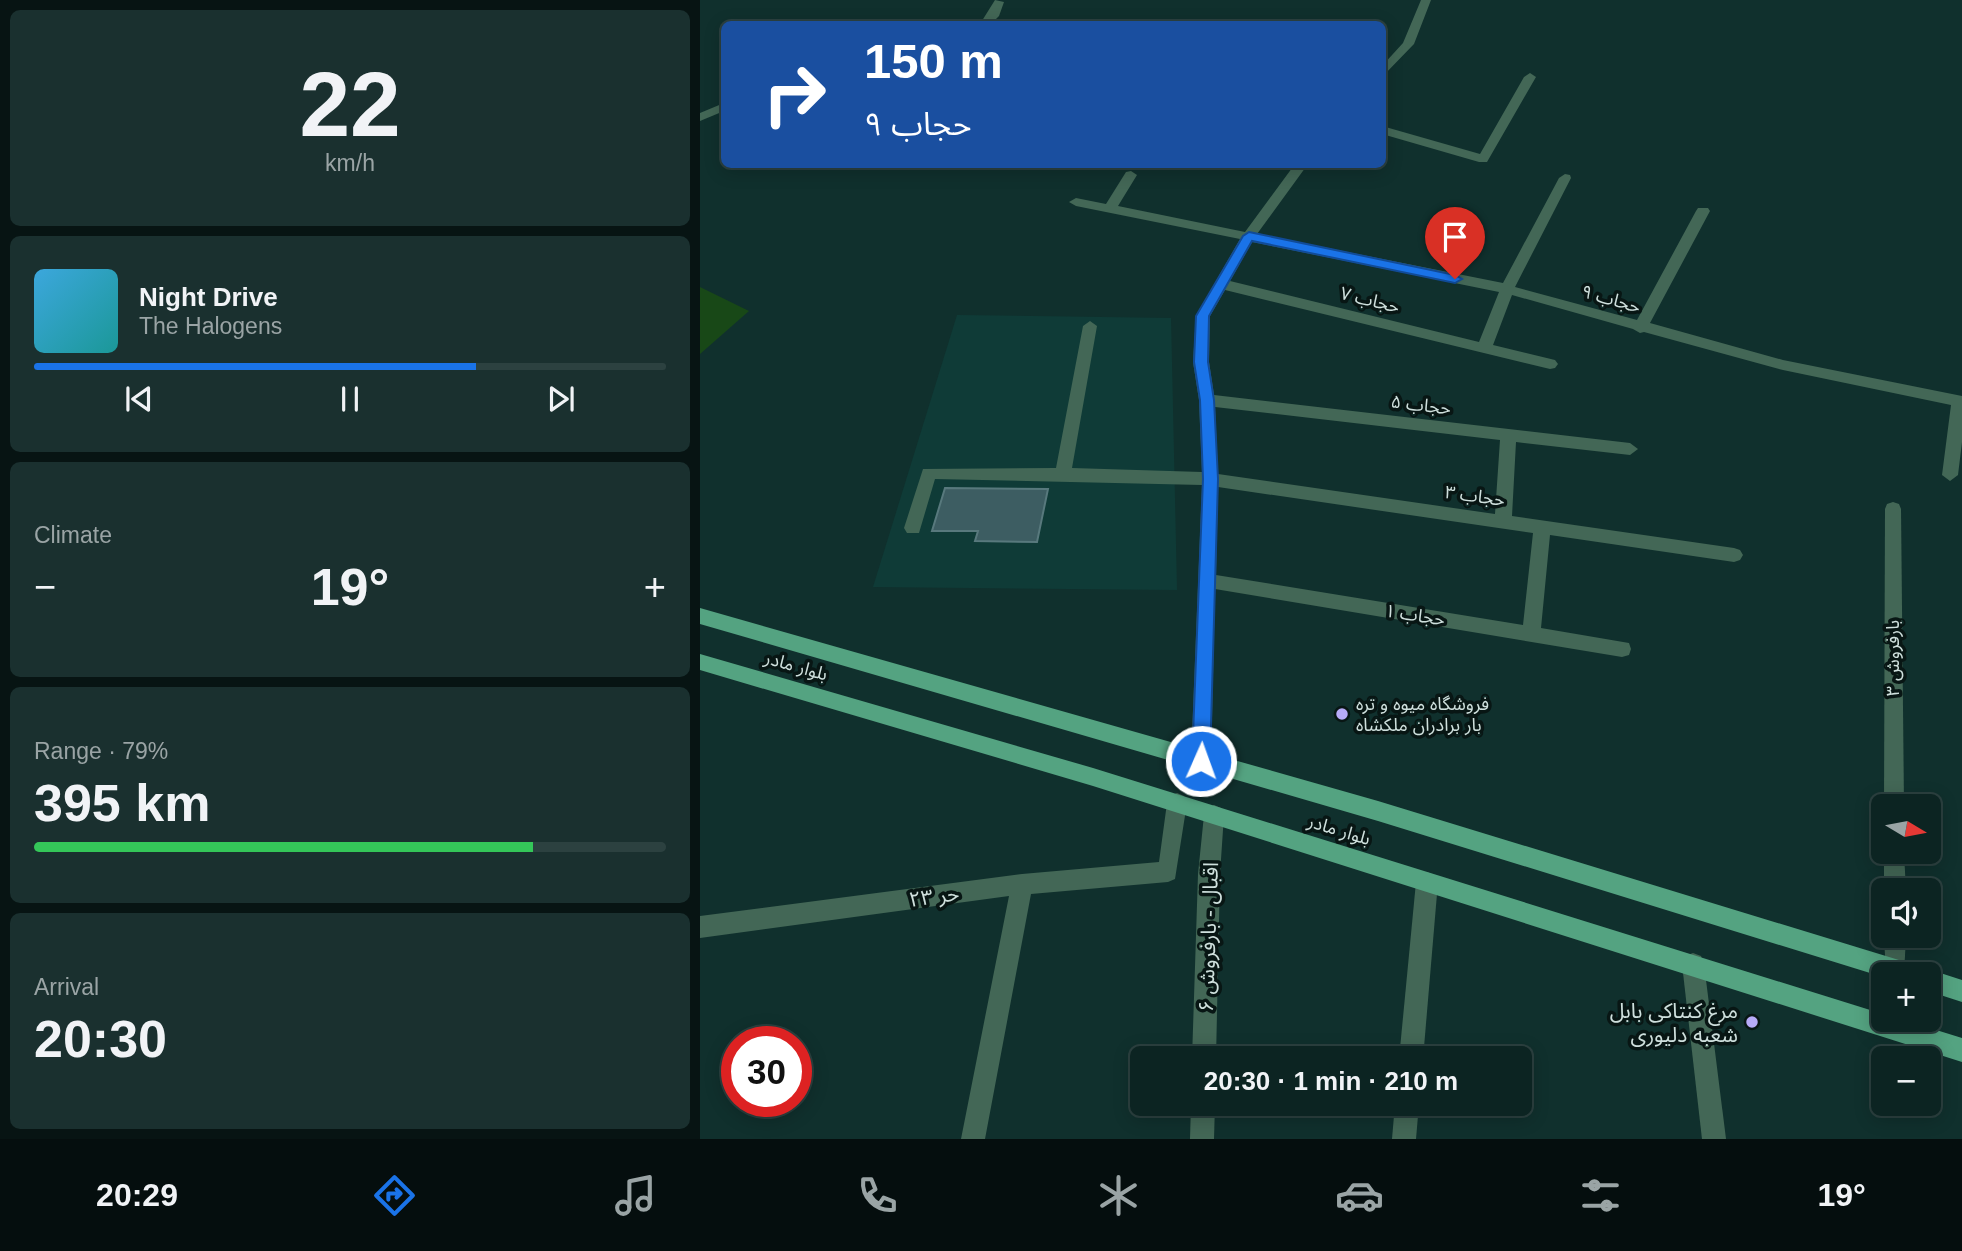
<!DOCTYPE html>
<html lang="en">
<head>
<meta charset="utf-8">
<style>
  :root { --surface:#0c2422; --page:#1a302f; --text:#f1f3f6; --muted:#9aa4a5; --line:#2c4140; --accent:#1a73e8 }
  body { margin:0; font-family:Helvetica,"Noto Sans Arabic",sans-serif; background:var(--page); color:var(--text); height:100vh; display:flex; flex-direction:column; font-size:26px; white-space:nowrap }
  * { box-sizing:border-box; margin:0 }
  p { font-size:23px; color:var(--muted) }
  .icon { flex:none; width:38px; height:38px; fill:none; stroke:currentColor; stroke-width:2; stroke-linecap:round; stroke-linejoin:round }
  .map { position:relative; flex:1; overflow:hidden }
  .drawer { display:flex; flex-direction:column; gap:10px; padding:10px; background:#071413; width:700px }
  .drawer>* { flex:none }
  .banner { position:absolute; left:21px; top:21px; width:665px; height:147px; border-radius:10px; box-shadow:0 4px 18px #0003,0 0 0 2px var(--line); background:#1a4fa0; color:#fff; overflow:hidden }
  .needle { width:46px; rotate:100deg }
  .buttons { position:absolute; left:1171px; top:794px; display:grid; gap:14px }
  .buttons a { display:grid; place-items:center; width:70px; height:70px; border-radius:10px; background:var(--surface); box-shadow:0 4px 18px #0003,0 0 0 2px var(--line); font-size:35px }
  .speed { position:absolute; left:21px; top:1026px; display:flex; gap:14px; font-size:35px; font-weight:700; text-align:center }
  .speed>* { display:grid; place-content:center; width:91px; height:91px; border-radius:50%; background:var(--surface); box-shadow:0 4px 18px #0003,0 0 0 2px var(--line); line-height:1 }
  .speed .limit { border:10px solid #d22; background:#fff; color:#111 }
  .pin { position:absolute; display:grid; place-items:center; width:60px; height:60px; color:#fff; margin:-72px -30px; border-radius:50% 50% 50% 0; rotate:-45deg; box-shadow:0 0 7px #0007 }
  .pin .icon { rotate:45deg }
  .me { position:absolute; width:77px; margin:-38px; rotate:2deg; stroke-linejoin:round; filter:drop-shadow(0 0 5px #0008) }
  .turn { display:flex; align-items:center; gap:24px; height:147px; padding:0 28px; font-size:32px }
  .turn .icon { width:91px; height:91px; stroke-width:2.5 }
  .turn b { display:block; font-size:49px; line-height:60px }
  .big { font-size:52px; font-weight:600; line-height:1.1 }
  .drawer .tile { flex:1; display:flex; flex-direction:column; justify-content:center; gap:10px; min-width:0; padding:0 24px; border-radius:10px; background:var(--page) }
  .drawer .dial { align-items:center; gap:0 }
  .dial b { font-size:91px; line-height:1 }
  .song { display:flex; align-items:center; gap:21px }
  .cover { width:84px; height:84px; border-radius:10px; background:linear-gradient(135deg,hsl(200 70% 55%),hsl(180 70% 35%)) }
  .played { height:7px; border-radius:4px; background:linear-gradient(90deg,var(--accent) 70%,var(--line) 70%) }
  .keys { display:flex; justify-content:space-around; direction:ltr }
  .heat { display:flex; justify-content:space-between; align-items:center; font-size:38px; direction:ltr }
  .charge { height:10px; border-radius:5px; background:linear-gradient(90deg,#34c759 79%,var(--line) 0) }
  .trip { position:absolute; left:430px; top:1046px; width:402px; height:70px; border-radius:10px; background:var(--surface); box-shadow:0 4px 18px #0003,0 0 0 2px var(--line); font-weight:600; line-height:70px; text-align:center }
  .tab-bar { display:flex; height:112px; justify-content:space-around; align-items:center; background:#050e0e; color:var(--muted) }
  .tab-bar .icon { width:49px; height:49px }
  .tab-bar .active { color:var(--accent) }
  .tab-bar b { font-size:32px; color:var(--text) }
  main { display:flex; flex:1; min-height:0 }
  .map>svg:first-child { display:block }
  .built { fill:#0f3b37 }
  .green { fill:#184817 }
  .building { fill:#3d5d62; stroke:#58797d; stroke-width:2 }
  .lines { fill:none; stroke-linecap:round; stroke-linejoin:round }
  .minor { fill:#436756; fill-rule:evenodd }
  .major { fill:#54a381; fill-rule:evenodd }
  .route { fill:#1a73e8; stroke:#114b97; stroke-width:2 }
  .poi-dot { fill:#b7abf8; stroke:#081614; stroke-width:2.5 }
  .labels { text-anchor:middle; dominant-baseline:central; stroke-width:7; stroke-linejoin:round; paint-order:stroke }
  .street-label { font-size:18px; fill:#cfe0dd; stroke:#081614 }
  .poi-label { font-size:18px; fill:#cfe0dd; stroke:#081614; text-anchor:start }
  .near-street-label { font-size:21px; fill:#cfe0dd; stroke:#081614 }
  .near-poi-label { font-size:21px; fill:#cfe0dd; stroke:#081614; text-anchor:end }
</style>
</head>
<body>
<main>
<section class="drawer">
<div class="tile dial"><b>22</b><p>km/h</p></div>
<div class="tile">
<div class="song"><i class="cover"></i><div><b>Night Drive</b><p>The Halogens</p></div></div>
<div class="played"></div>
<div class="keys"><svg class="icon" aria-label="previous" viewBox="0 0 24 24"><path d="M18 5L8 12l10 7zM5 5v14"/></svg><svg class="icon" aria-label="pause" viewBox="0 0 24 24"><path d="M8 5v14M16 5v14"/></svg><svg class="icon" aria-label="next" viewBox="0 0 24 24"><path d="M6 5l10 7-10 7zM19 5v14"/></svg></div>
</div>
<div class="tile"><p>Climate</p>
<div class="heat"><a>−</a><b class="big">19°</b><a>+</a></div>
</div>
<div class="tile"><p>Range · 79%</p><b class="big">395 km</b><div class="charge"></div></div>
<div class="tile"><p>Arrival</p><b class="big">20:30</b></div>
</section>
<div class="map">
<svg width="1262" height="1139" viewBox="0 0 1262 1139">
  <rect width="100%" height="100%" fill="#10302d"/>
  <path class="built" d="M257 315 471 318 477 590 173 587Z"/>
  <path class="green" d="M0 287 49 311 0 354Z"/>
  <path class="building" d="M245 488 348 489 337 542 275 541 278 531H232Z"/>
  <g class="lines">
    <g class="minor">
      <path d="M295 0 304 2 299 16 291 24H280Z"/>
      <path d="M721 0H731L714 44 682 77V66L703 43Z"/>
      <path d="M830 73 836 77 787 162H779L682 134V126L780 154 824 77Z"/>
      <path d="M24 103V111L0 121V113Z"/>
      <path d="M595 164H608L557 234 803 283 859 178 865 174 870 175 871 178 815 287 937 320 996 211 998 208H1008L1010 211 950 323 1083 360 1262 396V442L1258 475 1250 481 1242 475 1251 405 1083 370 944 332 940 333 933 329 812 295 793 345 855 360 858 364 855 368 850 369 525 290 510 316 509 362 514 395 930 443 938 449 930 455 816 442 812 516 1034 548 1040 550 1043 555 1040 560 1034 562 850 535 841 628 929 643 931 649 929 655 922 657 515 589 511 761 508 767 501 770 494 767 491 761 502 485 235 479 219 533H207L204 528 223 469 356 468 383 326 390 321 397 326 372 468 502 472 499 400 493 362 496 316 540 239 376 206 369 202 376 198 406 204 426 172 431 171 437 175 418 206 545 232ZM552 242 799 292 779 342 530 281ZM515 407 800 440 795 514 518 474ZM518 487 833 533 823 625 516 575Z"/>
      <path d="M1193 502 1199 504 1201 509 1204 807H1184L1185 509 1187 504Z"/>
      <path d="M477 793 484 796 487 803 475 879 468 882 331 894 285 1139H261L309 896 0 938V916L322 874 459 862 467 803 470 796Z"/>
      <path d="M514 805 521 808 524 815 520 874 516 1059H492L498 874 504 815 507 808Z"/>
      <path d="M1184 852H1204L1206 891H1184Z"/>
      <path d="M727 872 734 875 738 882 723 1059H699L716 882 720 875Z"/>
      <path d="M1184 936H1206L1204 975H1186Z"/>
      <path d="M993 953 1001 956 1004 964 1026 1139H1002L982 964 985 956Z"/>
      <path d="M491 1104H515L514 1139H490Z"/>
      <path d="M695 1104H719L716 1139H692Z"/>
    </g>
    <g class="major">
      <path d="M0 608 678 801 1212 964 1220 967 1222 971 1228 969 1262 980V1002L1228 991V975H1183V977L678 821 0 624Z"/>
      <path d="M0 654 393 768 1183 1014V1020H1204L1262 1038V1062L393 786 0 670Z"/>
    </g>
  </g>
  <path class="route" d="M549 232 755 275 762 279 755 283 552 241 509 316 508 362 514 400 518 479 510 761 507 766 501 769 495 766 492 761 503 479 500 400 494 362 496 316 543 236Z"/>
  <g class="poi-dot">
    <circle cx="642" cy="714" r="7"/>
    <circle cx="1052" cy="1022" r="7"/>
  </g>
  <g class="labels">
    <g class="street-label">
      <text transform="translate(911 299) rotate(16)">حجاب ۹</text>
      <text transform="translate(670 300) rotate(14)">حجاب ۷</text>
      <text transform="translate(721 405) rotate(7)">حجاب ۵</text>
      <text transform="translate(775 496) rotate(8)">حجاب ۳</text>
      <text transform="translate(715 615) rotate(9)">حجاب ۱</text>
      <text transform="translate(1193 658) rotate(-90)">بارفروش ۳</text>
      <text transform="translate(96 666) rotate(16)">بلوار مادر</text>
      <text transform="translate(639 830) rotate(17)">بلوار مادر</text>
    </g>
    <g class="poi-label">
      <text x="656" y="704">فروشگاه میوه و تره<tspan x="656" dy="21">بار برادران ملکشاه</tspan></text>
    </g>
    <g class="near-street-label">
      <text transform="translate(234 896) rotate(-8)">حر ۲۳</text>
      <text transform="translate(508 937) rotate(-88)">اقبال - بارفروش ۶</text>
    </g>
    <g class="near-poi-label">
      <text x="1038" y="1010">مرغ کنتاکی بابل<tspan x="1038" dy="24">شعبه دلیوری</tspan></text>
    </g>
  </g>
</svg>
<div class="buttons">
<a><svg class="needle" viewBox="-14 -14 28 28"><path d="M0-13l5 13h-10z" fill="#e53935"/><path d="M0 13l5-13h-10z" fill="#9aa4a5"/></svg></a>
<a><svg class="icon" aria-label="sound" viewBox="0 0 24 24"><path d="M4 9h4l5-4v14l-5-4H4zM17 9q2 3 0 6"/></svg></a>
<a>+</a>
<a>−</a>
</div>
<div class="speed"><div class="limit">30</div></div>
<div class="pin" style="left:755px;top:279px;background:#d93025"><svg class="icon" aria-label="arrive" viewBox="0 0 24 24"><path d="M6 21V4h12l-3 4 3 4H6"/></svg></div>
<svg class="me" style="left:501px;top:761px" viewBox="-20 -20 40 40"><circle r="17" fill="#1a73e8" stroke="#fff" stroke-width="3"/><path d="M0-11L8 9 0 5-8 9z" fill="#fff"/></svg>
<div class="trip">20:30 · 1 min · 210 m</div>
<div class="banner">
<div class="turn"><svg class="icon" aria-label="right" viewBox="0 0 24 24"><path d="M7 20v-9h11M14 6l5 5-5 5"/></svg><div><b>150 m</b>حجاب ۹</div></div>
</div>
</div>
</main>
<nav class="tab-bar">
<b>20:29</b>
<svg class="icon active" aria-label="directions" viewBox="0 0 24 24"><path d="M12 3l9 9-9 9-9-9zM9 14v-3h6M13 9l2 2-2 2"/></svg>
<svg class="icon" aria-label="music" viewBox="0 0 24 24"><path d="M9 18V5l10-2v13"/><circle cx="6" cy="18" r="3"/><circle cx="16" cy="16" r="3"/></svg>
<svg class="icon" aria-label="phone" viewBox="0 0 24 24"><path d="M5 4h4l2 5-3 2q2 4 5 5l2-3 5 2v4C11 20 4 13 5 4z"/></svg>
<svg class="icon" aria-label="climate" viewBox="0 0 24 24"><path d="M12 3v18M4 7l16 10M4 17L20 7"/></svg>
<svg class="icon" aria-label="car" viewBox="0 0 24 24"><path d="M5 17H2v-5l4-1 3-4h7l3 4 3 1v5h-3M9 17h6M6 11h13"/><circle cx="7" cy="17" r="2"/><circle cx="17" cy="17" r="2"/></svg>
<svg class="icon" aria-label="filters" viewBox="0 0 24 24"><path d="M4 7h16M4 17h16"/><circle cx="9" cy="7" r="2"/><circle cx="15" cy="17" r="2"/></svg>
<b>19°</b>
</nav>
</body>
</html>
